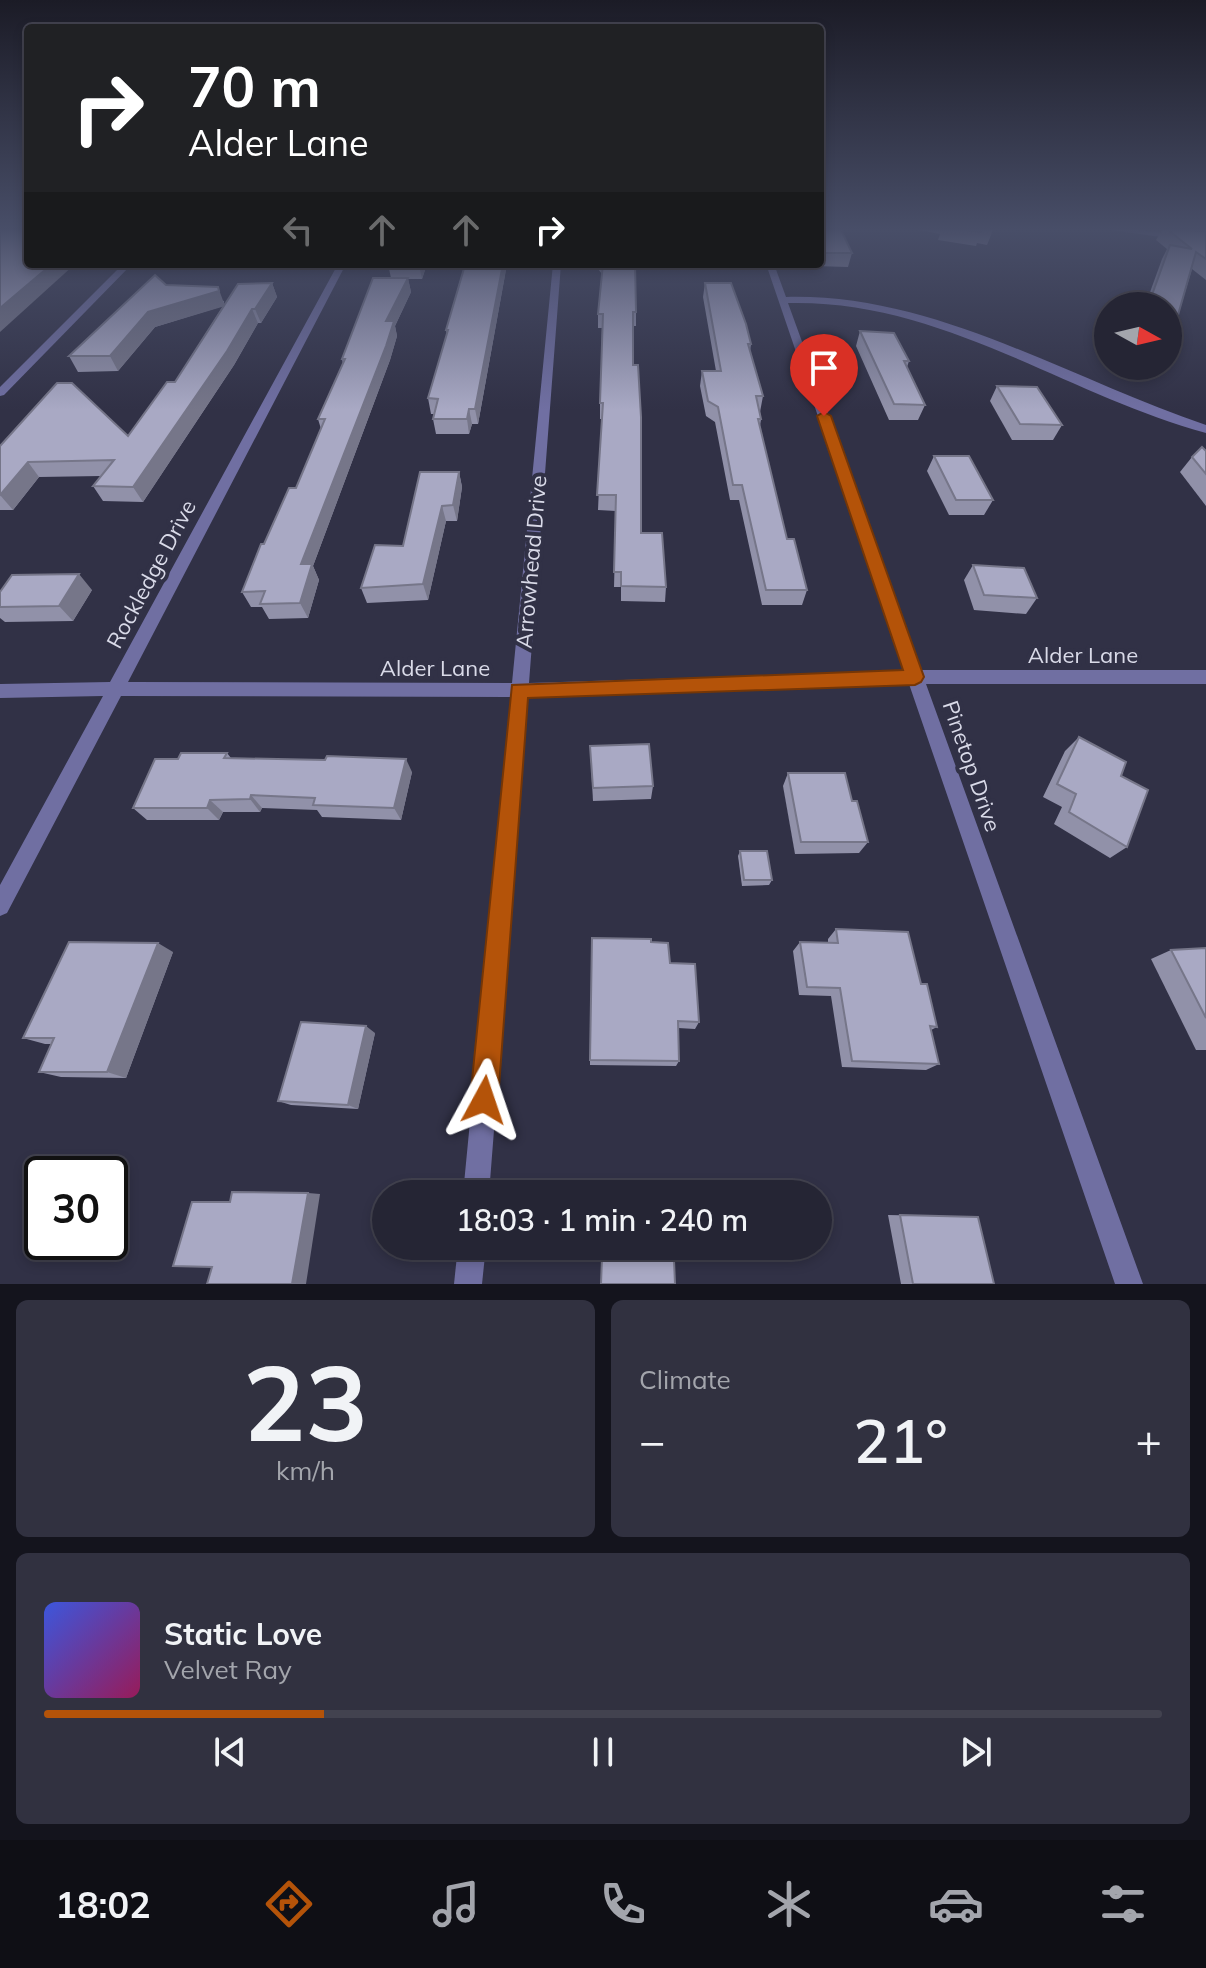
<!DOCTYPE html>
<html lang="en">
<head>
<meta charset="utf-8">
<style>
  :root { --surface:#252534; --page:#313140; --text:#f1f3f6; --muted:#a3a5ac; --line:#42424f; --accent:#b45309 }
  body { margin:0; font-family:Mulish,sans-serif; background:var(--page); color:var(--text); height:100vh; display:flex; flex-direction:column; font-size:30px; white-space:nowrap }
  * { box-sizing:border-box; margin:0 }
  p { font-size:26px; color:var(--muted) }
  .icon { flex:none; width:44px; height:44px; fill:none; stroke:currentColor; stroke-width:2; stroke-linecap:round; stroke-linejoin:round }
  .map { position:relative; height:1284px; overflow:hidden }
  .side { display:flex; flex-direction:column; gap:16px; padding:16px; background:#14141d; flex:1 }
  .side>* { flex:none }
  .banner { position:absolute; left:24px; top:24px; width:800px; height:244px; border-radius:8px; box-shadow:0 4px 12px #0003,0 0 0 2px var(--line); background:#202124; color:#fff; overflow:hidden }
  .needle { width:52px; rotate:98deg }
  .buttons { position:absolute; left:1094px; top:292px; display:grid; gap:16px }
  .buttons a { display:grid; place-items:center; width:88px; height:88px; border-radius:50%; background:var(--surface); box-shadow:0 4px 12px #0003,0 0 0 2px var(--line); font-size:40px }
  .speed { position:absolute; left:24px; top:1156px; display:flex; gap:16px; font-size:40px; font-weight:700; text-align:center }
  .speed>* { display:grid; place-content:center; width:104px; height:104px; border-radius:50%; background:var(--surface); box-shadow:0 4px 12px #0003,0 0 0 2px var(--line); line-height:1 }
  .speed .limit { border:4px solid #111; border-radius:12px; background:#fff; color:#111 }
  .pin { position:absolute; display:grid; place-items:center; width:68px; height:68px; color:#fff; margin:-82px -34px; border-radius:50% 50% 50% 0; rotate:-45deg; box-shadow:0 0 8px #0007 }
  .pin .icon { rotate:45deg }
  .me { position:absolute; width:88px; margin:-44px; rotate:5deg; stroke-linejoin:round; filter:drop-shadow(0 0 6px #0008) }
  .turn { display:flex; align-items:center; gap:28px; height:168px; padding:0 32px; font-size:36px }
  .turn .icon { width:104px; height:104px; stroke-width:2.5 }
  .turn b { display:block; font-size:56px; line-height:68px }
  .lanes { display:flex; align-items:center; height:76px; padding:0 32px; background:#0003; justify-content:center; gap:40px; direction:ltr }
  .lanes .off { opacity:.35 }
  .big { font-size:60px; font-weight:600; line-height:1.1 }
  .side .card { flex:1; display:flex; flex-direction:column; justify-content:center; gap:12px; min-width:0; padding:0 28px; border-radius:12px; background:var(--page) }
  .side .dial { align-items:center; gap:0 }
  .dial b { font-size:104px; line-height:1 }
  .song { display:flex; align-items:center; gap:24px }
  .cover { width:96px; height:96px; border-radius:12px; background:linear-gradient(135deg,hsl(230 70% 55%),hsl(330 70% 35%)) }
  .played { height:8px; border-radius:4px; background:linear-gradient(90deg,var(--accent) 25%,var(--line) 25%) }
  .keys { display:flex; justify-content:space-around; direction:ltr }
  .heat { display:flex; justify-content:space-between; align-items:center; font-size:44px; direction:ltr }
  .side .tiles { flex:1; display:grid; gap:16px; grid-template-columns:1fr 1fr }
  .card:last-child { grid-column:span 2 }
  .trip { position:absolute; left:372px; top:1180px; width:460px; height:80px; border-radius:40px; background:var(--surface); box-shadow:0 4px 12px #0003,0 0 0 2px var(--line); font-weight:600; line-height:80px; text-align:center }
  .menu { display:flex; height:128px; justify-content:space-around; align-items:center; background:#0f0f15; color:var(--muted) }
  .menu .icon { width:56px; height:56px }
  .menu .selected { color:var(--accent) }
  .menu b { font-size:36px; color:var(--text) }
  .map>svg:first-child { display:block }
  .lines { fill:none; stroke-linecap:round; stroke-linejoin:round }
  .street { fill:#706fa2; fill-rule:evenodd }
  .wall { fill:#9191a9 }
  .shaded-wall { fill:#767689 }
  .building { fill:#a9a9c4; stroke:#767689; stroke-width:2 }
  .route { fill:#b45309; stroke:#753606; stroke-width:2 }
  .labels { text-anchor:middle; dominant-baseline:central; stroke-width:8; stroke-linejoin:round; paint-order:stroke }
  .street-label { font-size:22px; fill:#d9dae8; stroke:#313146 }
</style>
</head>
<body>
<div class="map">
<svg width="1206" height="1284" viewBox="0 0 1206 1284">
  <rect width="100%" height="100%" fill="#313146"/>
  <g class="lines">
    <g class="street">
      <path d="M1110 230H1136L1206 237V243Z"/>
      <path d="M123 264H132L4 395 0 396V387Z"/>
      <path d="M338 264H346L128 682 512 683 553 264H561L529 683 905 671 766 264H774L786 297C935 293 1069 379 1206 425V433C1064 394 941 299 788 303L921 670H1206V684H926L1143 1284H1115L909 684 528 697 489 1194H463L511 697 121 696 7 913 0 916V885L103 696 0 698V684L110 682Z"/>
      <path d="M458 1246H486L482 1284H454Z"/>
    </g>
  </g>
  <g class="wall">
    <path d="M820 230 852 253 848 267 815 266 814 264H820Z"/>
    <path d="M918 230H993L987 245 977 243 976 246 938 240 940 234Z"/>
    <path d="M1162 230H1206V280L1192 269 1174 329 1168 339V306H1145L1162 259 1167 249 1156 240Z"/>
    <path d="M388 264H427L422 279H408L411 292 395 326 397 336 390 360 313 566 319 580 308 618 269 619 262 607H251L242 592 264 544 296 488 321 429 318 419 343 364 342 359 391 278Z"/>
    <path d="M463 264H507L478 424H472L469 434H436L433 419 434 414H431L428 398 447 335 446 330 463 270Z"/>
    <path d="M598 264H635L636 312V326H633V365L641 533 666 587 665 602 621 601V587H614L616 511 598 510 602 419H600V403L602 328H598V314L602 274 598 269Z"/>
    <path d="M272 283 277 297 261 323H258L234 365 143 502 103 501 93 486 101 476 39 477 13 510H0V446L128 436 175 382 223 306 155 327 118 371 78 372 69 356 166 285 224 301V304Z"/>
    <path d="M705 283 751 344 750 351 763 396 760 412 761 419 760 426 787 539 807 590 802 605H762L739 500H730L715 422 706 416 700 386 702 371H716L703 297Z"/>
    <path d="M860 331 909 361 907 367 925 405 918 420H889L856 346Z"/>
    <path d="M1168 345 1174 355 1168 364Z"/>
    <path d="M1132 366H1167L1164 370 1133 367Z"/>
    <path d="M997 386 1062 425 1053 440H1012L990 401Z"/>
    <path d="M1206 451V506L1180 472 1192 457Z"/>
    <path d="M934 456 993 500 984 515H949L927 471Z"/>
    <path d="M459 472 462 487 457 521H446L428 600 367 603 361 588 403 546Z"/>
    <path d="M973 565 1037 598 1026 614 974 610 964 580Z"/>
    <path d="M92 590 73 621 5 622 0 618V592Z"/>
    <path d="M1079 737 1121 776 1127 847 1110 858 1054 824 1062 807 1043 797 1065 751Z"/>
    <path d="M590 746 653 786 651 799 593 801Z"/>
    <path d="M227 753 231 758 412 772 401 820 322 817 317 810 262 808 260 812H223L219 820H147L133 808 178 759Z"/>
    <path d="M788 773 852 801 868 842 859 853 795 854 783 786Z"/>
    <path d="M740 851 772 880 769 885 742 886 738 856Z"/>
    <path d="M836 929 921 984 937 1027 931 1030 939 1064 926 1070 842 1067 831 996 799 995 793 951 800 942 828 943V939Z"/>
    <path d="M651 942 670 963 699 1022 695 1029 678 1028 679 1061 676 1066 590 1065V1060Z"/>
    <path d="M1206 948V1050H1196L1151 959 1171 950Z"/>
    <path d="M173 952 126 1078 61 1077 39 1072 52 1044H45L23 1038Z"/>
    <path d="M375 1033 358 1109 291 1105 278 1101Z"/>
    <path d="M888 1215 978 1217 994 1284H901Z"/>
    <path d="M602 1256 671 1258 674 1260 601 1284Z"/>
  </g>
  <g class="shaded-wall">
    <path d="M52 264H75L0 332V308Z"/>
    <path d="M419 264H427L422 279 419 265Z"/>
    <path d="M503 264H507L478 424 475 409Z"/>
    <path d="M408 278 411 292 395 326 397 336 390 360 313 566 319 580 308 618 300 603 301 564 386 321Z"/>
    <path d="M272 283 277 297 261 323 255 309Z"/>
    <path d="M218 287 225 306 155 327 118 371 110 356 148 312Z"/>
    <path d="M252 309 258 323 234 365 143 502 133 487Z"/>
    <path d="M469 409 472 424 469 434 467 419Z"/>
    <path d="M28 462 39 477 13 510 0 495Z"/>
    <path d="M459 472 462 487 457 521 453 505Z"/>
    <path d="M442 506 446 521 428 600 423 584Z"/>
    <path d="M79 574 92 590 73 621 59 606Z"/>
    <path d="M406 759 412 772 401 820 394 808Z"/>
    <path d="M251 795 262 808 260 812 250 799Z"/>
    <path d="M210 800 223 812 219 820 207 808Z"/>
    <path d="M158 943 173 952 126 1078 107 1072Z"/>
    <path d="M366 1026 375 1033 358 1109 348 1105Z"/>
    <path d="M308 1193 320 1194 306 1284H292Z"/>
  </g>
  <g class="building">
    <path d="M0 230H28V264H52L0 308Z"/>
    <path d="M820 230H841L852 253H820Z"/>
    <path d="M965 230H982L981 232Z"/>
    <path d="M1168 230 1206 231V259L1196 252 1174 329H1168V306H1148L1170 245 1192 249Z"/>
    <path d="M388 264H419L388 265Z"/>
    <path d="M463 264H503L475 409H469L467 419H433L438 399 428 398 448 330H446L465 265Z"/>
    <path d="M603 264H635L636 312H633V365H638L641 417V533H662L666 587 621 586V572H614L616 495H597L603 403H600L603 314H598Z"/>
    <path d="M155 275 166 285 218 287 219 291 148 312 110 356H69Z"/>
    <path d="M373 278H408L386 321H394L386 346 301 564H312L300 603 260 604 265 591 242 592 261 544H264L289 488H296L325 419H318L345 359H342Z"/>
    <path d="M272 283 255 309H252L227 351 133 487 93 486 114 460 28 462 0 495V446L57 383H72L128 436 167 382H175L238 284Z"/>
    <path d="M705 283H731L746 324 751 344H748L763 396H756L761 419H758L787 539H794L807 590H766L742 485H733L718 407 708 401 702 371H721Z"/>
    <path d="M860 331 894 333 909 361H904L925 405 894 404Z"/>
    <path d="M1168 345 1174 355H1168Z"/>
    <path d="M997 386 1037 387 1062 425 1020 424Z"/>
    <path d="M1202 447 1206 451V474L1192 457Z"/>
    <path d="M934 456H969L993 500H956Z"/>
    <path d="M420 472H459L453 505 442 506 423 584 361 588 375 545 403 546Z"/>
    <path d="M973 565 1024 568 1037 598 984 595Z"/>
    <path d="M79 574 59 606 0 607V592L12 575Z"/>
    <path d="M1079 737 1126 762 1121 776 1148 790 1127 847 1069 812 1076 794 1057 784Z"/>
    <path d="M649 744 653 786 593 788 590 746Z"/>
    <path d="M181 753H227L224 758 325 760 327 756 406 759 394 808 313 805 315 798 251 795 250 799 210 800 207 808H133L155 759H178Z"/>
    <path d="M788 773H845L852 801H857L868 842H801Z"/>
    <path d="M740 851H767L772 880H744Z"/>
    <path d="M836 929 908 932 921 984H927L937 1027 930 1026 939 1064 852 1061 840 988 807 987 800 942 838 943Z"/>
    <path d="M592 938 651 939V942L668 943 670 963 695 964 699 1022 678 1021 679 1061 590 1060Z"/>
    <path d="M69 942 158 943 107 1072H39L54 1038H23Z"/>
    <path d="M1206 948V1018L1171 950Z"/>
    <path d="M301 1022 366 1026 348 1105 278 1101Z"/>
    <path d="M232 1192 308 1193 292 1284H207L212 1267 173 1266 192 1202H230Z"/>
    <path d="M900 1215 978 1217 994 1284H913Z"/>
    <path d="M602 1258 674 1260 675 1284H601Z"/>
  </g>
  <linearGradient id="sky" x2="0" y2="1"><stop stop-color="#1b1b26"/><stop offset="0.56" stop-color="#484e68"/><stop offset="1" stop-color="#484e68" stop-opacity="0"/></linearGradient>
  <rect width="1206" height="410" fill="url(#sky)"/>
  <path class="route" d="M824 412 831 416 924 677 921 682 915 685 528 698 498 1100 494 1109 484 1114 474 1109 470 1100 512 685 903 670 817 416Z"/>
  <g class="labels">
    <g class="street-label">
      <text transform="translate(531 562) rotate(-85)">Arrowhead Drive</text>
      <text transform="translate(151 574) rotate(-62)">Rockledge Drive</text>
      <text x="1083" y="655">Alder Lane</text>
      <text x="435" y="668">Alder Lane</text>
      <text transform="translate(972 766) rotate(71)">Pinetop Drive</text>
    </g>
  </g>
</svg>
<div class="buttons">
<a><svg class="needle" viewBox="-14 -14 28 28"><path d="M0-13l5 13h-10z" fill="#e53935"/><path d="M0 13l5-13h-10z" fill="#a3a5ac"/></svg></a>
</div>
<div class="speed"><div class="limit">30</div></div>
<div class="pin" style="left:824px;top:416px;background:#d93025"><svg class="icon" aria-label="arrive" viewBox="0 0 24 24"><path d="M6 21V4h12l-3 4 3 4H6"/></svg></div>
<svg class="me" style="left:484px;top:1100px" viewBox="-20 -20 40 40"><path d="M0-17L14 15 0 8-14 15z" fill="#b45309" stroke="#fff" stroke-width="4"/></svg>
<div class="trip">18:03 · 1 min · 240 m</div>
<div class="banner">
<div class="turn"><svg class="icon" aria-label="right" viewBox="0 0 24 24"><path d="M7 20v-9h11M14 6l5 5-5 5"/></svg><div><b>70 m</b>Alder Lane</div></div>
<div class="lanes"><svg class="icon off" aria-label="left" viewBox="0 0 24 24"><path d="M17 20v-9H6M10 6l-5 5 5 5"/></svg><svg class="icon off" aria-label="ahead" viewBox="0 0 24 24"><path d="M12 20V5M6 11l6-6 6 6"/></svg><svg class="icon off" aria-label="ahead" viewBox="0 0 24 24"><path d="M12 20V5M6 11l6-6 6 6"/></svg><svg class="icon" aria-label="right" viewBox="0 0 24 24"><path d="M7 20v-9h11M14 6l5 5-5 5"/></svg></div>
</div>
</div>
<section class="side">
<div class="tiles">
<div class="card dial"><b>23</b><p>km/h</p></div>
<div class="card"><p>Climate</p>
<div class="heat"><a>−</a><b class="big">21°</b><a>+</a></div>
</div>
<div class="card">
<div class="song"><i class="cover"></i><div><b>Static Love</b><p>Velvet Ray</p></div></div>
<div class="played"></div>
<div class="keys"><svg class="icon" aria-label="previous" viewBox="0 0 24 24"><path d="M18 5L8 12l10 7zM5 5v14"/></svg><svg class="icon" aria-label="pause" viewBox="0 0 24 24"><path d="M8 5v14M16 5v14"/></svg><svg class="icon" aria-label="next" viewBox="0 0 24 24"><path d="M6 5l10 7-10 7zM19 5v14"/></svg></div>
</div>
</div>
</section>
<nav class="menu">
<b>18:02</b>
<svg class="icon selected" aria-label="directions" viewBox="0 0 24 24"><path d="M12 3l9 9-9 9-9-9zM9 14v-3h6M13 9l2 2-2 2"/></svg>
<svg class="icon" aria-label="music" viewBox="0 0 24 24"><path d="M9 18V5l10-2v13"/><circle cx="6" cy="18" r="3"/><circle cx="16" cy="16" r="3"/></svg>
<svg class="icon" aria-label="phone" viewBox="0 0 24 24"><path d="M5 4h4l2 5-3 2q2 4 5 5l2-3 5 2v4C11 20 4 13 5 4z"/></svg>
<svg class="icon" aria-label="climate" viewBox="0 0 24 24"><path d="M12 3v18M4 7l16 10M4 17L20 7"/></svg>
<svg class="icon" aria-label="car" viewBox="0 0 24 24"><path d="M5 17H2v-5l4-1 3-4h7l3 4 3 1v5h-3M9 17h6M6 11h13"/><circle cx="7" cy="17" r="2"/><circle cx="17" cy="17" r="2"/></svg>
<svg class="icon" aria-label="filters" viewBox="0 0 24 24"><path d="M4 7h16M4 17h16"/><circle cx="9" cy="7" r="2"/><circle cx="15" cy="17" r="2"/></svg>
</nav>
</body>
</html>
